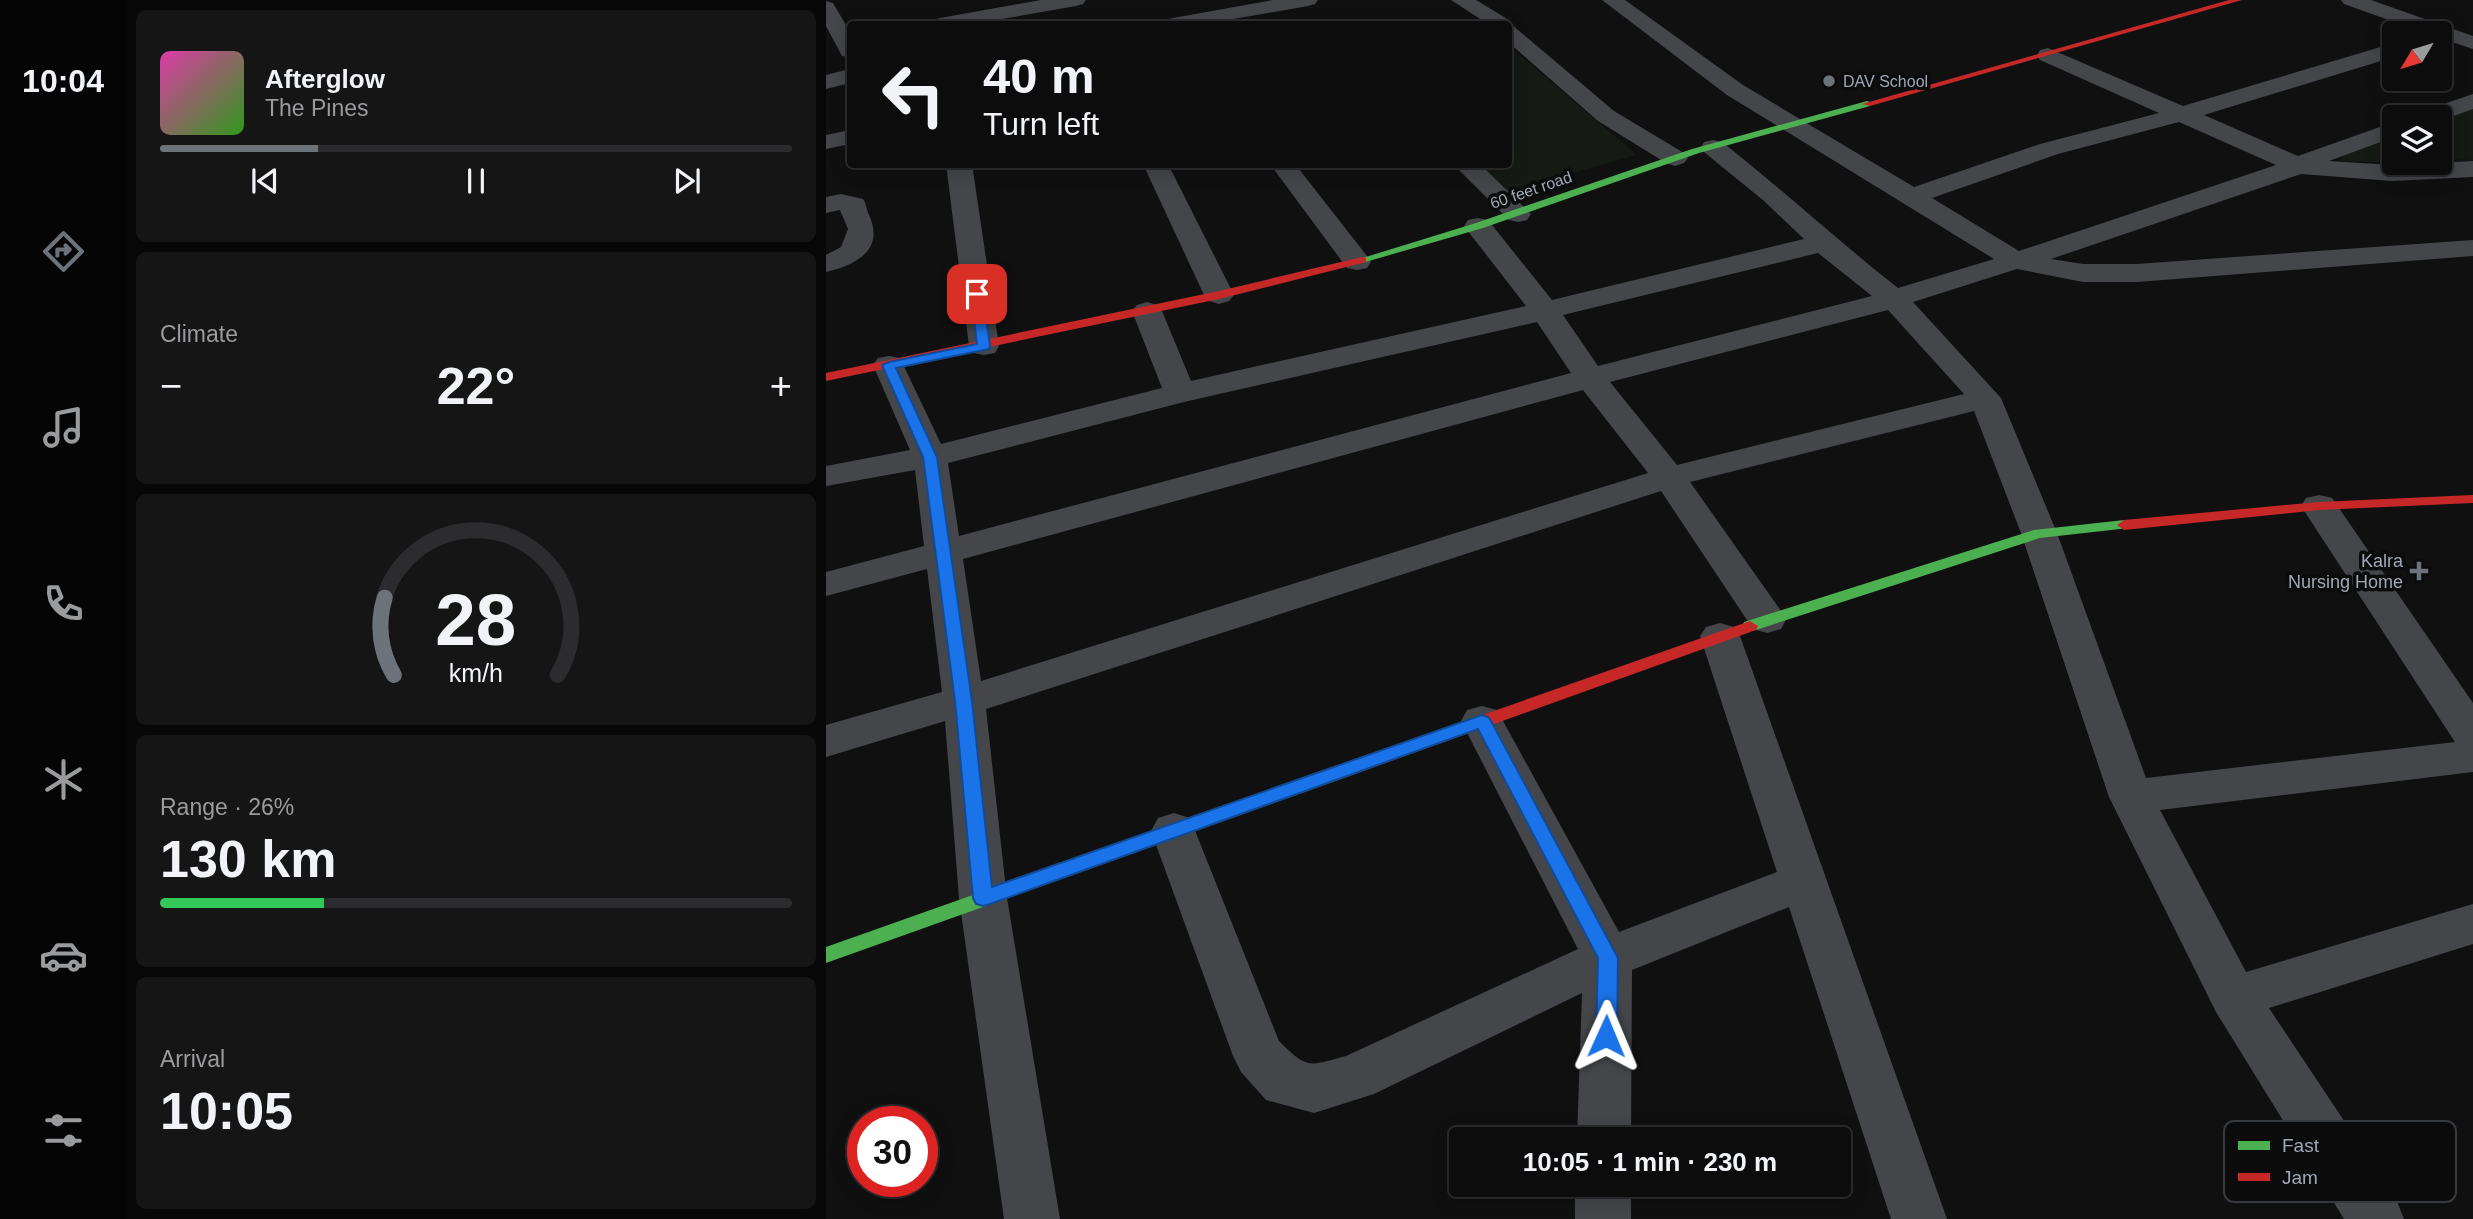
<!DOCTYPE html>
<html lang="en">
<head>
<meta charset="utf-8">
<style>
  :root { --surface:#0c0c0d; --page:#151516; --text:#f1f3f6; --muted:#9a9b9d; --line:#2c2c2e; --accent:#6d737b }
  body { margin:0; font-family:Arial,sans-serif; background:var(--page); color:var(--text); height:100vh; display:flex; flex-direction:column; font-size:26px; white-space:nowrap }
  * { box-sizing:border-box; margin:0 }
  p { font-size:23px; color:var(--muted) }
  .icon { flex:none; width:38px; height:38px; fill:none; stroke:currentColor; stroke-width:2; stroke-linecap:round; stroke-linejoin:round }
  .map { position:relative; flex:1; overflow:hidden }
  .side { display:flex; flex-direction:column; gap:10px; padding:10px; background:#070707; width:700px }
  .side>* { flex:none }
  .top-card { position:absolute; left:21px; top:21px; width:665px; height:147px; border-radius:7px; box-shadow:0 4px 18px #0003,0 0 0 2px var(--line); background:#0c0c0d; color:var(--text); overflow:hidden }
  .needle { width:46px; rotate:232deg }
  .fabs { position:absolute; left:1556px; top:21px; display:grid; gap:14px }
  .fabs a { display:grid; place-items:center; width:70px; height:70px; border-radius:7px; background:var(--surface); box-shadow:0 4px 18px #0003,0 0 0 2px var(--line); font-size:35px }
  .speed { position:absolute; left:21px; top:1106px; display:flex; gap:14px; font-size:35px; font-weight:700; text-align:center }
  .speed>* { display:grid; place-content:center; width:91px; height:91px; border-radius:50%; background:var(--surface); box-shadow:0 4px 18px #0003,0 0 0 2px var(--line); line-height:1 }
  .speed .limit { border:10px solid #d22; background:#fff; color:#111 }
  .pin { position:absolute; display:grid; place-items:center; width:60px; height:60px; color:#fff; margin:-30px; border-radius:14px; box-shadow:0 4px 10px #0006 }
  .me { position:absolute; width:77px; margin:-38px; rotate:1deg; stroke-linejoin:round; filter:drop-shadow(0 0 5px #0008) }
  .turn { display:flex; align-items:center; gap:24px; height:147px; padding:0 21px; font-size:32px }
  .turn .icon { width:91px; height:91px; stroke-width:2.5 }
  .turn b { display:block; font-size:49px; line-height:60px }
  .big { font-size:52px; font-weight:800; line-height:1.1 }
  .side .tile { flex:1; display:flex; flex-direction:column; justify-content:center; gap:10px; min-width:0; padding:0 24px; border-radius:10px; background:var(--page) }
  .side .dial { align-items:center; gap:0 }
  .dial svg { height:182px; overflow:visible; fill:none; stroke:var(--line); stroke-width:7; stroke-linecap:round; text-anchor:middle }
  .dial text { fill:var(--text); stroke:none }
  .song { display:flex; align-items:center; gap:21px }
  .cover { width:84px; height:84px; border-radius:10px; background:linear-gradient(135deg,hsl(320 70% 55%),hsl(110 70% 35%)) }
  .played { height:7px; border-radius:4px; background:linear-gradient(90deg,var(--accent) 25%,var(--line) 25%) }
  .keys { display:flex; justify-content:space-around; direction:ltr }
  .heat { display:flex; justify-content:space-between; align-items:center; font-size:38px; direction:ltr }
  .charge { height:10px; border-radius:5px; background:linear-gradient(90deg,#34c759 26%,var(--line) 0) }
  .trip { position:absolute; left:623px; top:1127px; width:402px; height:70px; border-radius:7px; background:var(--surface); box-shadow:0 4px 18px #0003,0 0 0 2px var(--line); font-weight:800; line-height:70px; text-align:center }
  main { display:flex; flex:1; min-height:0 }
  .tabs { display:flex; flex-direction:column; width:126px; justify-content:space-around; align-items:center; background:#050505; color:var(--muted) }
  .tabs .icon { width:49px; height:49px }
  .tabs .on { color:var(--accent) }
  .tabs b { font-size:32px; color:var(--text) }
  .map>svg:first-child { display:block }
  .green { fill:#151a15 }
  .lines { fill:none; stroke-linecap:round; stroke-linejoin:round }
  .street { fill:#44464a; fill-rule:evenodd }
  .fast { fill:#4caf50; fill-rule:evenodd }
  .jam { fill:#c62828; fill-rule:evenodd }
  .route { fill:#1a73e8; stroke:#114b97; stroke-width:2 }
  .poi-dot { fill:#6d737b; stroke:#0b0b0c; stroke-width:2.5 }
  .labels { text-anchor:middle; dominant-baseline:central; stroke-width:7; stroke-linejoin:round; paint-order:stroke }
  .far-poi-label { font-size:16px; fill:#9fa8b4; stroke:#0b0b0c; text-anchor:start }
  .far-street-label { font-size:16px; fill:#9fa8b4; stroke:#0b0b0c }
  .poi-label { font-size:18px; fill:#9fa8b4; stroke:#0b0b0c; text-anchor:end }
  .key { fill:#0b0b0c; stroke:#373a3e; stroke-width:2 }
  .key-label { font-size:19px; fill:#9fa8b4 }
</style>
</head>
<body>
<main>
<nav class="tabs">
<b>10:04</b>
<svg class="icon on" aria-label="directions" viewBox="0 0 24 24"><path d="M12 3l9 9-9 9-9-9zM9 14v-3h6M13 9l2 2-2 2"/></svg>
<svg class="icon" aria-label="music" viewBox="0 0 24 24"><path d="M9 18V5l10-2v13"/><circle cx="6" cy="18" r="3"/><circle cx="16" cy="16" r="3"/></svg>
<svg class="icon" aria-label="phone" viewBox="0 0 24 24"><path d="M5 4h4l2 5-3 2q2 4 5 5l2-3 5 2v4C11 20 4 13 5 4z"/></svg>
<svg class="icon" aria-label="climate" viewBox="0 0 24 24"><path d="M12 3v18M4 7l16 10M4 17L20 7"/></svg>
<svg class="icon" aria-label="car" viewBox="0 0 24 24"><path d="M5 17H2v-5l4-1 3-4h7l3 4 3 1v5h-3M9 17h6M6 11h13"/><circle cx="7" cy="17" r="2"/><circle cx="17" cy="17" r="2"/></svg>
<svg class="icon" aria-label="filters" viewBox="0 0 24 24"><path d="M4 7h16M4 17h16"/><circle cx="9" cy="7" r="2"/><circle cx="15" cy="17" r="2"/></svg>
</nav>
<section class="side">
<div class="tile">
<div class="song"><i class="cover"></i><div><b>Afterglow</b><p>The Pines</p></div></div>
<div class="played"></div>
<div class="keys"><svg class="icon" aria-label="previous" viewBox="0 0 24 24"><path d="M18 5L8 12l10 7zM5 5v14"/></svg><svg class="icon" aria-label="pause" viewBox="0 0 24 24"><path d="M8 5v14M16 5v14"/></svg><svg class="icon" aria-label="next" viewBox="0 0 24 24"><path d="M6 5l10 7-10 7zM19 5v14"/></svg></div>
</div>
<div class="tile"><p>Climate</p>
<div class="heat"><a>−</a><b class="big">22°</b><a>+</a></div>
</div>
<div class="tile dial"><svg viewBox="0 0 100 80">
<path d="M14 69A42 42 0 1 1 86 69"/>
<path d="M14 69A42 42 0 0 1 10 35" stroke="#6d737b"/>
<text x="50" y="56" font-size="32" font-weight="700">28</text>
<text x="50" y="72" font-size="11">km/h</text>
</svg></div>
<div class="tile"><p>Range · 26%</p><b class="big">130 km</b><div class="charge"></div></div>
<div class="tile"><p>Arrival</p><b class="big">10:05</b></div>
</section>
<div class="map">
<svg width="1647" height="1219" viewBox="0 0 1647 1219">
  <rect width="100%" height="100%" fill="#101011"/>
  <g class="green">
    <path d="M683 46 811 155 676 193 647 165 682 164Z"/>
    <path d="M1647 108V160L1614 159 1613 117Z"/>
    <path d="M1568 131 1569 163 1517 161 1512 148Z"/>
  </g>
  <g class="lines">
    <g class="street">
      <path d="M215 0H260L257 4 250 6 147 24H103L107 20 114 18Z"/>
      <path d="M447 0H492L489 4 482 6 379 24H336L340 20 347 18Z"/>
      <path d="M625 0H650L683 20 686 25 788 111 858 153 862 158 858 163 849 166 840 163 772 121 682 42V24H662Z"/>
      <path d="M776 0H799L917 85 1088 187 1214 144 1333 113 1214 60 1211 55 1214 50 1222 48 1357 106 1568 43V57L1378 115 1472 156 1568 122V137L1503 161 1566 165 1647 161V177L1566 181 1475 174 1225 259 1257 264H1311L1647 240V256L1311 282H1257L1191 269 1087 302 1175 398 1231 533 1320 778 1629 742 1475 506 1480 498 1493 495 1506 498 1647 703V772L1334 810 1420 972 1647 904V944L1443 1008 1570 1199 1578 1219H1518L1390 1012 1283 797 1195 533 1148 411 864 482 955 611 960 620 955 629 941 633 927 629 835 491 160 709 181 898 234 1219H178L133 898 119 721 0 757V725L116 692 101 569 0 596V572L98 546 89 470 0 486V466L84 450 47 365 52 358 63 356 74 358 115 444 336 388 306 311 311 305 321 302 331 305 336 311 365 381 700 306 638 226 642 220 652 218 662 220 726 300 978 239 938 201 878 152 875 147 878 142 887 140 896 142C956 189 1012 241 1072 288L1168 259 901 95ZM1353 122 1450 165 1193 251 1106 198 1232 154ZM992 253 1046 296 772 366 737 315ZM1062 310 1138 394 851 465 784 382ZM711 322 745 373 133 536 122 463 358 402ZM757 390 822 473 155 681 137 559Z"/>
      <path d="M1515 0H1545L1647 36V49L1614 38V33H1599L1518 4Z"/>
      <path d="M0 1 7 3 24 32V57L16 56 0 26Z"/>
      <path d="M24 69V83L0 89V75Z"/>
      <path d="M1647 94V109L1614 121V117H1590L1594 112Z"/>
      <path d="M24 130V144L0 149V135Z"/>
      <path d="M120 164H146L173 346 169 353 158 355 147 353 143 346Z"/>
      <path d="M317 164H342L408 295 403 301 393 304 383 301 378 295Z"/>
      <path d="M444 164H469L541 256 545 262 541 268 531 270 521 268Z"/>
      <path d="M627 164H654L705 214 701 220 692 222 683 220Z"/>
      <path d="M15 194 37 199C41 205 40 209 43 215 59 250 30 265 0 272V255L15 247 22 229 14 210 0 213V197Z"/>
      <path d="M894 623 908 627 914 636 1121 1219H1065L963 907 806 970 805 1139H751L756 993 548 1094 488 1113 440 1100 415 1072 407 1056 325 831 332 818 348 813 364 818 453 1041C482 1070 483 1066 520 1056L752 949 635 721 641 710 656 706 671 710 793 932 951 872 874 636 880 627Z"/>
      <rect x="749" y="1185" width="56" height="34"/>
    </g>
    <g class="fast">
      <path d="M1041 101 1044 102V106L873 153 657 228 536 263 530 260 650 223 866 149Z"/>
      <path d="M1298 520 1303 522 1305 525 1303 528 1214 538 930 630 924 631 916 626 918 622 1208 530Z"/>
      <path d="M534 758 540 760 543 765 540 770 0 963V947Z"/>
    </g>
    <g class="jam">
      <path d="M1403 0H1416L1044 106 1036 104Z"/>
      <path d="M536 257 540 258V262L393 299 0 381V373L393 291Z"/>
      <path d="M1647 495V503L1493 510 1298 530 1291 525 1298 520 1493 502Z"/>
      <path d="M924 621 932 626 930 630 540 770H528L525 765 528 760Z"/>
    </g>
  </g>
  <path class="route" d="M151 291 157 294 164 346 163 349 70 368 111 457 146 701 166 887 656 715 662 717 665 721 792 958 791 1036 788 1042 780 1045 773 1042 770 1036 772 958 652 729 164 904 157 906 150 904 147 898 129 701 97 457 56 365 63 362 151 344 145 294Z"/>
  <g class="poi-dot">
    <circle cx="1003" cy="81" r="7"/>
    <path d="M1589.5 560.5h7v7h7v7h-7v7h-7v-7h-7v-7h7z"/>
  </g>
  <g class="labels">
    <g class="far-poi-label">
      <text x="1017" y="81">DAV School</text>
    </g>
    <g class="far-street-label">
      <text transform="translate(705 190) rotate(-19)">60 feet road</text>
    </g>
    <g class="poi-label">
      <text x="1577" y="561">Kalra<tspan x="1577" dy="21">Nursing Home</tspan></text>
    </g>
  </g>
  <rect x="1398" y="1121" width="232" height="81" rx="10" class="key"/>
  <rect x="1412" y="1141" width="32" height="9" fill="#4caf50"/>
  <rect x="1412" y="1173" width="32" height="8" fill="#c62828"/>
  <g class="key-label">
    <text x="1456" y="1152">Fast</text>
    <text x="1456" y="1184">Jam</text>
  </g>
</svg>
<div class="fabs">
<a><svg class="needle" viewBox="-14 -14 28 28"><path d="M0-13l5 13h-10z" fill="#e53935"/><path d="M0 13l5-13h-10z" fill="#9a9b9d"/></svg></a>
<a><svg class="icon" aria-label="layers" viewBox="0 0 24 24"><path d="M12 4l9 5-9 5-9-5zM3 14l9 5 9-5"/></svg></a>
</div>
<div class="speed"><div class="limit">30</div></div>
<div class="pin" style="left:151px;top:294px;background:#d93025"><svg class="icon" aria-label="arrive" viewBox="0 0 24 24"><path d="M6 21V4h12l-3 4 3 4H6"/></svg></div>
<svg class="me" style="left:780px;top:1036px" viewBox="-20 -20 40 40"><path d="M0-17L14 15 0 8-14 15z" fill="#1a73e8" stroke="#fff" stroke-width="4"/></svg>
<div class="trip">10:05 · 1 min · 230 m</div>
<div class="top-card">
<div class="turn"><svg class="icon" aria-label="left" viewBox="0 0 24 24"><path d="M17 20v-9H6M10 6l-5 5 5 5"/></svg><div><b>40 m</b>Turn left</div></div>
</div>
</div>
</main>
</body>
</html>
